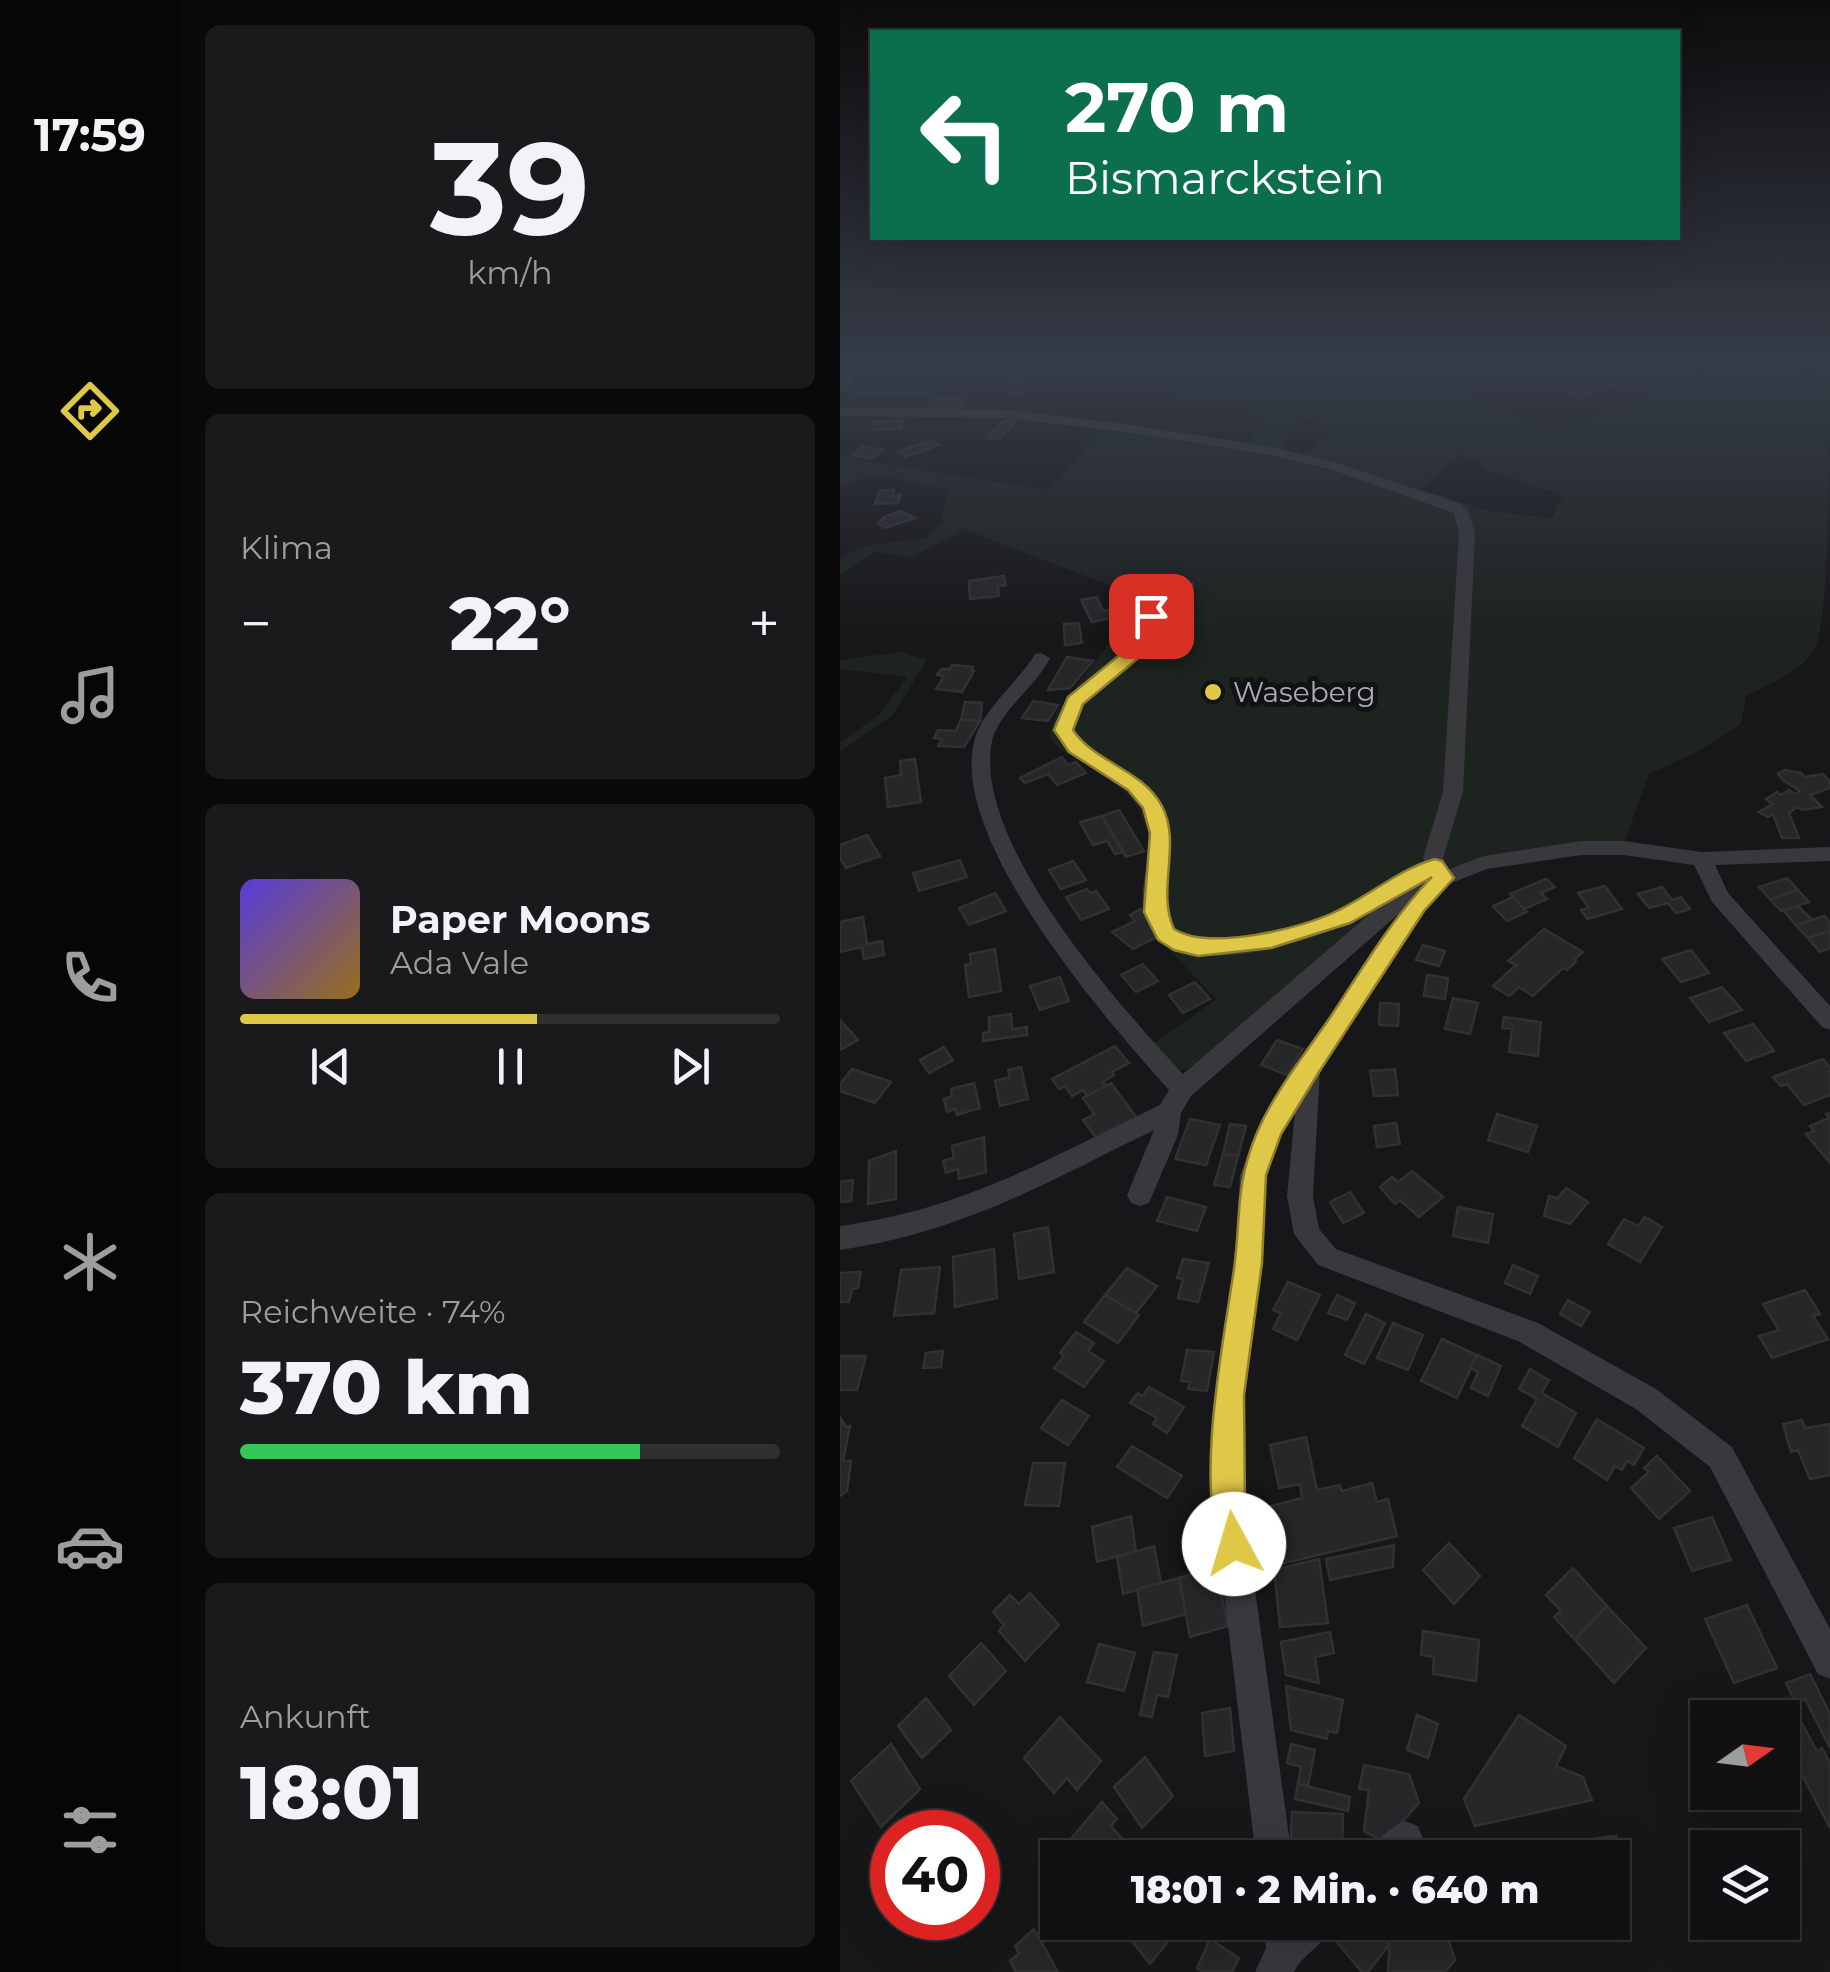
<!DOCTYPE html>
<html lang="de">
<head>
<meta charset="utf-8">
<style>
  :root { --surface:#111012; --page:#1a191b; --text:#f1f3f6; --muted:#9c9d9f; --line:#303032; --accent:#dfc748 }
  body { margin:0; font-family:Montserrat,sans-serif; background:var(--page); color:var(--text); height:100vh; display:flex; flex-direction:column; font-size:38px; white-space:nowrap }
  * { box-sizing:border-box; margin:0 }
  p { font-size:32px; color:var(--muted) }
  .icon { flex:none; width:55px; height:55px; fill:none; stroke:currentColor; stroke-width:2; stroke-linecap:round; stroke-linejoin:round }
  .map { position:relative; flex:1; overflow:hidden }
  .side { display:flex; flex-direction:column; gap:25px; padding:25px; background:#09090a; width:660px }
  .side>* { flex:none }
  .hud { position:absolute; left:30px; top:30px; width:810px; height:210px; border-radius:0px; box-shadow:0 10px 40px #0002,0 0 0 2px var(--line); background:#0b6e4f; color:#fff; overflow:hidden }
  .needle { width:65px; rotate:76deg }
  .buttons { position:absolute; left:850px; top:1700px; display:grid; gap:20px }
  .buttons a { display:grid; place-items:center; width:110px; height:110px; border-radius:0px; background:var(--surface); box-shadow:0 10px 40px #0002,0 0 0 2px var(--line); font-size:50px }
  .speed { position:absolute; left:30px; top:1810px; display:flex; gap:20px; font-size:50px; font-weight:700; text-align:center }
  .speed>* { display:grid; place-content:center; width:130px; height:130px; border-radius:50%; background:var(--surface); box-shadow:0 10px 40px #0002,0 0 0 2px var(--line); line-height:1 }
  .speed .limit { border:15px solid #d22; background:#fff; color:#111 }
  .pin { position:absolute; display:grid; place-items:center; width:85px; height:85px; color:#fff; margin:-42px; border-radius:20px; box-shadow:0 5px 15px #0006 }
  .me { position:absolute; width:110px; margin:-55px; rotate:354deg; stroke-linejoin:round; filter:drop-shadow(0 0 8px #0008) }
  .turn { display:flex; align-items:center; gap:35px; height:210px; padding:0 30px; font-size:45px }
  .turn .icon { width:130px; height:130px; stroke-width:2.5 }
  .turn b { display:block; font-size:70px; line-height:85px }
  .big { font-size:75px; font-weight:800; line-height:1.1 }
  .side .card { flex:1; display:flex; flex-direction:column; justify-content:center; gap:15px; min-width:0; padding:0 35px; border-radius:15px; background:var(--page) }
  .side .dial { align-items:center; gap:0 }
  .dial b { font-size:130px; line-height:1 }
  .song { display:flex; align-items:center; gap:30px }
  .cover { width:120px; height:120px; border-radius:15px; background:linear-gradient(135deg,hsl(250 70% 55%),hsl(40 70% 35%)) }
  .played { height:10px; border-radius:5px; background:linear-gradient(90deg,var(--accent) 55%,var(--line) 55%) }
  .keys { display:flex; justify-content:space-around; direction:ltr }
  .heat { display:flex; justify-content:space-between; align-items:center; font-size:55px; direction:ltr }
  .charge { height:15px; border-radius:8px; background:linear-gradient(90deg,#34c759 74%,var(--line) 0) }
  .trip { position:absolute; left:200px; top:1840px; width:590px; height:100px; border-radius:0px; background:var(--surface); box-shadow:0 10px 40px #0002,0 0 0 2px var(--line); font-weight:800; line-height:100px; text-align:center }
  main { display:flex; flex:1; min-height:0 }
  .tab-bar { display:flex; flex-direction:column; width:180px; justify-content:space-around; align-items:center; background:#070607; color:var(--muted) }
  .tab-bar .icon { width:70px; height:70px }
  .tab-bar .active { color:var(--accent) }
  .tab-bar b { font-size:45px; color:var(--text) }
  .map>svg:first-child { display:block }
  .green { fill:#1d231f; fill-rule:evenodd }
  .building { fill:#272729; stroke:#313134; stroke-width:2.5 }
  .lines { fill:none; stroke-linecap:round; stroke-linejoin:round }
  .minor { fill:#38383d; fill-rule:evenodd }
  .route { fill:#dfc748; stroke:#91812f; stroke-width:2.5 }
  .poi-dot { fill:#dfc748; stroke:#121113; stroke-width:4 }
  .labels { text-anchor:middle; dominant-baseline:central; stroke-width:10; stroke-linejoin:round; paint-order:stroke }
  .far-poi-label { font-size:28px; fill:#aaacb7; stroke:#121113; text-anchor:start }
</style>
</head>
<body>
<main>
<nav class="tab-bar">
<b>17:59</b>
<svg class="icon active" aria-label="directions" viewBox="0 0 24 24"><path d="M12 3l9 9-9 9-9-9zM9 14v-3h6M13 9l2 2-2 2"/></svg>
<svg class="icon" aria-label="music" viewBox="0 0 24 24"><path d="M9 18V5l10-2v13"/><circle cx="6" cy="18" r="3"/><circle cx="16" cy="16" r="3"/></svg>
<svg class="icon" aria-label="phone" viewBox="0 0 24 24"><path d="M5 4h4l2 5-3 2q2 4 5 5l2-3 5 2v4C11 20 4 13 5 4z"/></svg>
<svg class="icon" aria-label="climate" viewBox="0 0 24 24"><path d="M12 3v18M4 7l16 10M4 17L20 7"/></svg>
<svg class="icon" aria-label="car" viewBox="0 0 24 24"><path d="M5 17H2v-5l4-1 3-4h7l3 4 3 1v5h-3M9 17h6M6 11h13"/><circle cx="7" cy="17" r="2"/><circle cx="17" cy="17" r="2"/></svg>
<svg class="icon" aria-label="filters" viewBox="0 0 24 24"><path d="M4 7h16M4 17h16"/><circle cx="9" cy="7" r="2"/><circle cx="15" cy="17" r="2"/></svg>
</nav>
<section class="side">
<div class="card dial"><b>39</b><p>km/h</p></div>
<div class="card"><p>Klima</p>
<div class="heat"><a>−</a><b class="big">22°</b><a>+</a></div>
</div>
<div class="card">
<div class="song"><i class="cover"></i><div><b>Paper Moons</b><p>Ada Vale</p></div></div>
<div class="played"></div>
<div class="keys"><svg class="icon" aria-label="previous" viewBox="0 0 24 24"><path d="M18 5L8 12l10 7zM5 5v14"/></svg><svg class="icon" aria-label="pause" viewBox="0 0 24 24"><path d="M8 5v14M16 5v14"/></svg><svg class="icon" aria-label="next" viewBox="0 0 24 24"><path d="M6 5l10 7-10 7zM19 5v14"/></svg></div>
</div>
<div class="card"><p>Reichweite · 74%</p><b class="big">370 km</b><div class="charge"></div></div>
<div class="card"><p>Ankunft</p><b class="big">18:01</b></div>
</section>
<div class="map">
<svg width="990" height="1972" viewBox="0 0 990 1972">
  <rect width="100%" height="100%" fill="#171618"/>
  <g class="green">
    <path d="M25 361H75L146 370 114 389 97 391 89 409H23L9 404 5 397Z"/>
    <path d="M206 361H629C623 374 625 394 638 402 656 413 676 417 696 420 779 432 819 374 892 363 924 359 960 369 990 377 990 431 990 611 976 648 960 672 931 684 906 696L901 724 855 753 809 774 784 843C714 849 642 849 579 881L348 1069 339 1070 313 1044 376 999 327 947 304 915C318 812 307 796 216 747L209 737 216 714 303 598 126 530 71 557 35 552 0 575V560L19 547 86 538 102 521 108 490 37 475 0 487V457L209 490 262 430 400 450 430 415 368 400 326 396 323 378 288 366 242 391ZM459 419 495 425 466 455 442 449ZM621 455 643 463 639 466 647 471 723 495 712 518 649 511 580 489Z"/>
    <path d="M61 652 87 660 53 715 0 752V742L39 715 67 677 0 669V660Z"/>
  </g>
  <g class="building">
    <path d="M178 361H199L210 364 188 375 165 370Z"/>
    <path d="M722 361 763 375 808 361H856L833 369 825 366 738 398 688 372Z"/>
    <path d="M29 370 91 371 84 387H93L91 392 80 394 16 395Z"/>
    <path d="M174 379 194 381 182 394 161 391Z"/>
    <path d="M96 397 125 398 120 408H90Z"/>
    <path d="M63 420 61 429 32 430 34 422Z"/>
    <path d="M165 420 176 421 160 439 146 438Z"/>
    <path d="M92 440 99 445 65 457 58 452Z"/>
    <path d="M23 446 43 450 32 459 12 455Z"/>
    <path d="M40 490H54L52 496 61 495 58 503 35 504Z"/>
    <path d="M60 511 75 518 45 528 38 524 44 517Z"/>
    <path d="M164 576 166 585 158 586 159 596 130 599 129 581Z"/>
    <path d="M257 597 263 611 272 609 275 617 252 622 241 600Z"/>
    <path d="M239 623 242 643 225 645 224 624Z"/>
    <path d="M227 657 253 661 230 688 208 690Z"/>
    <path d="M112 665 133 667 131 671H134L122 692 96 689 104 676 97 675 101 669H110Z"/>
    <path d="M193 701 218 705 208 721 182 718Z"/>
    <path d="M125 702 142 703 140 721 121 720Z"/>
    <path d="M121 720 140 721 124 747 98 746 102 739 94 738 98 730 116 731Z"/>
    <path d="M222 757 228 765 236 762 246 773 217 785 208 774 185 783 180 778Z"/>
    <path d="M75 759 81 802 48 807 45 778 61 775 60 761Z"/>
    <path d="M944 770 961 773 964 777 983 774 990 782V788L970 795 982 807 962 810 957 807 949 813 959 838H942L933 814 928 817 919 812 932 804 926 799 937 792 941 795 949 790 955 794 960 791 944 781 938 774Z"/>
    <path d="M279 810 304 851 286 857 262 816Z"/>
    <path d="M262 816 283 852 275 854 267 841 253 845 240 822Z"/>
    <path d="M27 835 40 856 6 868 0 858V845Z"/>
    <path d="M120 860 127 877 79 891 73 873Z"/>
    <path d="M233 861 246 880 221 889 209 870Z"/>
    <path d="M947 878 958 890 930 899 919 887Z"/>
    <path d="M706 879 715 887 701 893 707 899 684 909 670 894Z"/>
    <path d="M765 886 782 909 747 919 741 910 749 908 738 893Z"/>
    <path d="M822 887 832 900 841 897 850 909 836 913 828 903 809 908 798 894Z"/>
    <path d="M247 889 250 893 256 891 269 909 241 920 226 897Z"/>
    <path d="M958 890 969 902 941 911 930 899Z"/>
    <path d="M155 893 166 911 129 925 119 908Z"/>
    <path d="M673 897 687 912 667 921 653 906Z"/>
    <path d="M958 906 972 920 956 925 943 910Z"/>
    <path d="M301 909 319 936 293 949 272 932 295 921 290 915Z"/>
    <path d="M984 916 990 922V931L968 938 956 925Z"/>
    <path d="M23 917 27 944 42 941 44 955 24 959 22 947 0 952V922Z"/>
    <path d="M704 929 743 952 734 960 736 962 727 970 723 968 693 996 679 987 669 996 653 986 676 965 668 961Z"/>
    <path d="M990 931V948L980 952 968 938Z"/>
    <path d="M583 945 605 951 599 966 576 960Z"/>
    <path d="M155 949 161 991 129 997 125 965 131 964 130 954Z"/>
    <path d="M851 950 869 973 841 982 822 959Z"/>
    <path d="M303 964 318 981 296 992 281 975Z"/>
    <path d="M587 975 608 978 605 999 584 996Z"/>
    <path d="M220 977 229 1001 200 1010 190 986Z"/>
    <path d="M355 982 370 999 343 1013 329 995Z"/>
    <path d="M882 987 902 1010 869 1022 850 998Z"/>
    <path d="M613 998 638 1003 630 1034 605 1029Z"/>
    <path d="M540 1003 559 1004 558 1026 539 1025Z"/>
    <path d="M171 1014 172 1029 187 1027V1035L143 1041V1033L149 1032V1017Z"/>
    <path d="M664 1017 701 1022 698 1056 669 1052 672 1029 662 1028Z"/>
    <path d="M0 1020 18 1040 0 1050Z"/>
    <path d="M913 1024 934 1051 906 1061 884 1033Z"/>
    <path d="M437 1040 463 1049 447 1075 421 1065Z"/>
    <path d="M275 1046 289 1063 272 1072 274 1075 263 1082 266 1086 247 1096 243 1090 232 1096 225 1086 219 1089 212 1079Z"/>
    <path d="M104 1047 113 1060 89 1073 80 1060Z"/>
    <path d="M983 1059 990 1068V1095L964 1105 947 1084 941 1086 933 1077Z"/>
    <path d="M181 1067 188 1099 160 1106 155 1081 170 1077 168 1070Z"/>
    <path d="M12 1069 51 1082 35 1103 0 1091V1084Z"/>
    <path d="M555 1069 558 1095 534 1096 530 1071Z"/>
    <path d="M134 1083 140 1108 117 1115 115 1109 107 1112 104 1099 112 1096 111 1089Z"/>
    <path d="M271 1083 297 1118 258 1140 243 1120 254 1114 243 1098Z"/>
    <path d="M990 1113V1163L966 1134 974 1131 970 1126 989 1118 986 1114Z"/>
    <path d="M657 1114 697 1126 688 1152 648 1140Z"/>
    <path d="M350 1119 380 1125 366 1165 335 1159Z"/>
    <path d="M556 1123 560 1144 537 1147 534 1126Z"/>
    <path d="M390 1124 406 1126 398 1156 383 1154Z"/>
    <path d="M144 1137 146 1172 119 1179 118 1169 106 1173 103 1161 114 1158 112 1146Z"/>
    <path d="M56 1151V1199L28 1204 29 1161Z"/>
    <path d="M383 1154 398 1156 390 1187 374 1185Z"/>
    <path d="M572 1171 603 1197 579 1217 560 1200 555 1204 540 1187 552 1177 558 1182Z"/>
    <path d="M13 1180 11 1201 0 1202V1182Z"/>
    <path d="M726 1188 748 1202 730 1224 704 1216 709 1196 718 1198Z"/>
    <path d="M510 1192 524 1213 503 1223 490 1202Z"/>
    <path d="M327 1197 366 1207 357 1231 317 1221Z"/>
    <path d="M618 1207 653 1214 648 1243 613 1236Z"/>
    <path d="M805 1217 822 1227 800 1262 768 1244 784 1219 798 1226Z"/>
    <path d="M208 1227 214 1272 179 1279 174 1234Z"/>
    <path d="M154 1249 157 1298 115 1307 113 1257Z"/>
    <path d="M343 1259 369 1263 358 1302 338 1298 343 1279 337 1278Z"/>
    <path d="M673 1265 698 1276 690 1294 665 1283Z"/>
    <path d="M100 1267 94 1313 54 1316 61 1270Z"/>
    <path d="M287 1268 317 1286 296 1313 265 1295Z"/>
    <path d="M21 1272 18 1288 12 1289 9 1302H0V1273Z"/>
    <path d="M448 1282 480 1295 457 1340 433 1329 441 1313 433 1310Z"/>
    <path d="M965 1290 980 1314 973 1316 988 1339 932 1358 919 1336 939 1330 923 1304Z"/>
    <path d="M265 1295 299 1315 278 1343 244 1322Z"/>
    <path d="M497 1295 515 1303 507 1320 488 1313Z"/>
    <path d="M728 1300 750 1312 741 1326 720 1314Z"/>
    <path d="M526 1314 545 1323 524 1364 505 1355Z"/>
    <path d="M553 1323 583 1335 568 1370 537 1358Z"/>
    <path d="M236 1332 254 1343 248 1351 264 1361 244 1387 214 1368 224 1356 220 1353Z"/>
    <path d="M602 1339 637 1355 617 1398 581 1381Z"/>
    <path d="M347 1350 374 1352 367 1391 348 1389 350 1382 341 1381Z"/>
    <path d="M103 1351 101 1367 83 1368 86 1353Z"/>
    <path d="M637 1355 661 1366 648 1396 631 1388 638 1372 630 1368Z"/>
    <path d="M0 1356H26L17 1390H0Z"/>
    <path d="M690 1369 709 1380 702 1393 736 1413 718 1447 682 1426 697 1399 679 1389Z"/>
    <path d="M309 1387 344 1407 327 1433 313 1424 317 1418 290 1403 298 1393 303 1396Z"/>
    <path d="M222 1400 249 1416 228 1445 201 1428Z"/>
    <path d="M0 1417 6 1427 10 1426 3 1461H11L7 1491 0 1496Z"/>
    <path d="M757 1419 804 1448 794 1465 787 1461 782 1470 775 1466 767 1480 734 1458Z"/>
    <path d="M962 1420 965 1428 990 1424V1475L970 1479 958 1450 951 1452 943 1424Z"/>
    <path d="M466 1437 477 1490 500 1485 502 1491 532 1483 537 1502 548 1499 557 1536 437 1565 427 1507 462 1498 460 1484 439 1488 430 1445Z"/>
    <path d="M292 1446 342 1476 327 1498 277 1467Z"/>
    <path d="M817 1456 850 1491 819 1519 791 1488 809 1472 804 1468Z"/>
    <path d="M193 1463H225L219 1506 185 1505Z"/>
    <path d="M291 1516 296 1551 257 1562 252 1527Z"/>
    <path d="M872 1517 891 1560 852 1571 834 1528Z"/>
    <path d="M609 1543 640 1576 614 1604 583 1570Z"/>
    <path d="M554 1545 553 1567 490 1580 486 1559Z"/>
    <path d="M314 1546 321 1583 283 1594 277 1557Z"/>
    <path d="M479 1559 488 1623 440 1627 434 1570Z"/>
    <path d="M376 1567 388 1626 350 1637 339 1578Z"/>
    <path d="M733 1568 767 1606 735 1640 714 1617 721 1611 706 1595Z"/>
    <path d="M339 1578 346 1614 303 1626 297 1589Z"/>
    <path d="M190 1593 219 1625 185 1661 159 1631 164 1625 153 1612 170 1595 179 1604Z"/>
    <path d="M907 1605 937 1668 894 1683 865 1619Z"/>
    <path d="M767 1606 806 1648 774 1683 735 1640Z"/>
    <path d="M583 1631 639 1640 636 1681 593 1674 594 1657 581 1655Z"/>
    <path d="M490 1632 494 1653 475 1657 479 1683 446 1675 441 1642Z"/>
    <path d="M141 1643 166 1671 134 1705 109 1676Z"/>
    <path d="M259 1644 295 1653 284 1691 247 1682Z"/>
    <path d="M314 1652 337 1655 328 1697 317 1695 312 1717 300 1715Z"/>
    <path d="M970 1674 990 1714V1748L965 1699 955 1702 946 1683Z"/>
    <path d="M446 1686 503 1700 497 1733 488 1731 487 1739 451 1730Z"/>
    <path d="M86 1698 111 1730 82 1758 58 1726Z"/>
    <path d="M948 1698 977 1751 982 1748 990 1763V1828L954 1760 942 1765V1718L906 1716Z"/>
    <path d="M390 1708 394 1751 365 1756 362 1713Z"/>
    <path d="M577 1715 598 1724 588 1758 567 1750Z"/>
    <path d="M679 1715 726 1746 716 1766 743 1777 752 1800 635 1826 624 1799Z"/>
    <path d="M220 1717 261 1761 237 1790 227 1778 214 1793 184 1758Z"/>
    <path d="M51 1744 80 1789 41 1827 11 1781Z"/>
    <path d="M451 1744 475 1750 468 1786 458 1784 461 1767 447 1763Z"/>
    <path d="M305 1757 333 1796 302 1828 274 1787Z"/>
    <path d="M524 1765 569 1774 579 1803 544 1842 524 1831 529 1790 519 1789Z"/>
    <path d="M458 1784 510 1797 508 1811 455 1799Z"/>
    <path d="M262 1802 277 1819 271 1826 292 1850 286 1858H235L225 1846Z"/>
    <path d="M452 1812 503 1814 502 1857 450 1855Z"/>
    <path d="M776 1836 785 1881 772 1883V1858L621 1856Z"/>
    <path d="M277 1922H334L339 1928 310 1964Z"/>
    <path d="M508 1922H529L549 1945 528 1972H522L495 1940Z"/>
    <path d="M590 1922H603L615 1960 605 1972H548L550 1935Z"/>
    <path d="M194 1929 218 1972H176L170 1961 179 1953 175 1946Z"/>
    <path d="M370 1939 399 1958 392 1972H363L357 1968Z"/>
  </g>
  <g class="lines">
    <g class="minor">
      <path d="M11 361H23L5 392 0 393V378Z"/>
      <path d="M0 408 166 410 285 424 430 447 494 462 621 504 628 511 635 533 623 792 603 858 609 869 644 856 741 841H784L862 852 990 847V861L875 865 888 893 990 1006V1030L982 1027 872 902 854 865 784 855H741L647 869 609 884 585 910 480 1070 473 1196 479 1229 496 1249 698 1323 816 1389 892 1447 990 1629V1679L978 1674 870 1467 796 1409 678 1341 478 1265 454 1234 447 1196 455 1112 441 1134 426 1175 421 1263 403 1395 404 1509 452 1858H416L374 1509 375 1395 395 1263 400 1175 421 1124 563 910 351 1096 341 1113 338 1135 309 1203 300 1206 291 1203 287 1195 314 1130C206 1183 122 1232 0 1250V1226C125 1209 209 1158 320 1105L329 1090C266 1020 110 841 134 742 142 709 178 683 195 654L201 653 210 658C195 689 156 712 151 746 137 847 278 1004 343 1074L532 912C486 938 312 1000 303 905 300 873 321 836 302 806 280 770 227 768 214 724L229 697 287 650 314 586 354 582V588L327 593 301 656 243 704 232 724C244 764 301 768 321 804 342 841 311 881 327 917 348 963 457 928 492 914 515 904 537 890 559 877L566 875 576 881 591 875 583 858 603 792 619 533 614 513 490 469 430 455 285 432 166 418 0 416Z"/>
      <path d="M565 1821 578 1826 583 1839 572 1858H528C535 1840 548 1828 565 1821Z"/>
      <path d="M423 1922H495C487 1944 464 1952 454 1972H415L426 1948Z"/>
    </g>
  </g>
  <linearGradient id="sky" x2="0" y2="1"><stop stop-color="#0d0c0d"/><stop offset="0.57" stop-color="#363c48"/><stop offset="1" stop-color="#363c48" stop-opacity="0"/></linearGradient>
  <rect width="990" height="637" fill="url(#sky)"/>
  <path class="route" d="M305 612 319 616 301 656 243 704 233 730C255 763 302 769 322 806 342 844 316 890 334 929 369 951 462 929 499 910 530 895 561 868 595 859L602 861 614 878 584 911 479 1072 441 1134 426 1175 422 1263 404 1395 405 1509 410 1544 406 1556 394 1560 383 1556C354 1486 383 1344 394 1269 401 1217 395 1186 416 1135 433 1094 464 1055 489 1019 521 971 551 919 592 877L510 923 431 948 358 956 334 950 318 940 304 912 310 833 303 808 288 790 229 752 214 730 228 697 287 649Z"/>
  <circle class="poi-dot" cx="373" cy="692" r="10"/>
  <g class="labels">
    <g class="far-poi-label">
      <text x="393" y="692">Waseberg</text>
    </g>
  </g>
</svg>
<div class="buttons">
<a><svg class="needle" viewBox="-14 -14 28 28"><path d="M0-13l5 13h-10z" fill="#e53935"/><path d="M0 13l5-13h-10z" fill="#9c9d9f"/></svg></a>
<a><svg class="icon" aria-label="layers" viewBox="0 0 24 24"><path d="M12 4l9 5-9 5-9-5zM3 14l9 5 9-5"/></svg></a>
</div>
<div class="speed"><div class="limit">40</div></div>
<div class="pin" style="left:311px;top:616px;background:#d93025"><svg class="icon" aria-label="arrive" viewBox="0 0 24 24"><path d="M6 21V4h12l-3 4 3 4H6"/></svg></div>
<svg class="me" style="left:394px;top:1544px" viewBox="-20 -20 40 40"><circle r="19" fill="#fff"/><path d="M0-13L10 11 0 6-10 11z" fill="#dfc748"/></svg>
<div class="trip">18:01 · 2 Min. · 640 m</div>
<div class="hud">
<div class="turn"><svg class="icon" aria-label="left" viewBox="0 0 24 24"><path d="M17 20v-9H6M10 6l-5 5 5 5"/></svg><div><b>270 m</b>Bismarckstein</div></div>
</div>
</div>
</main>
</body>
</html>
